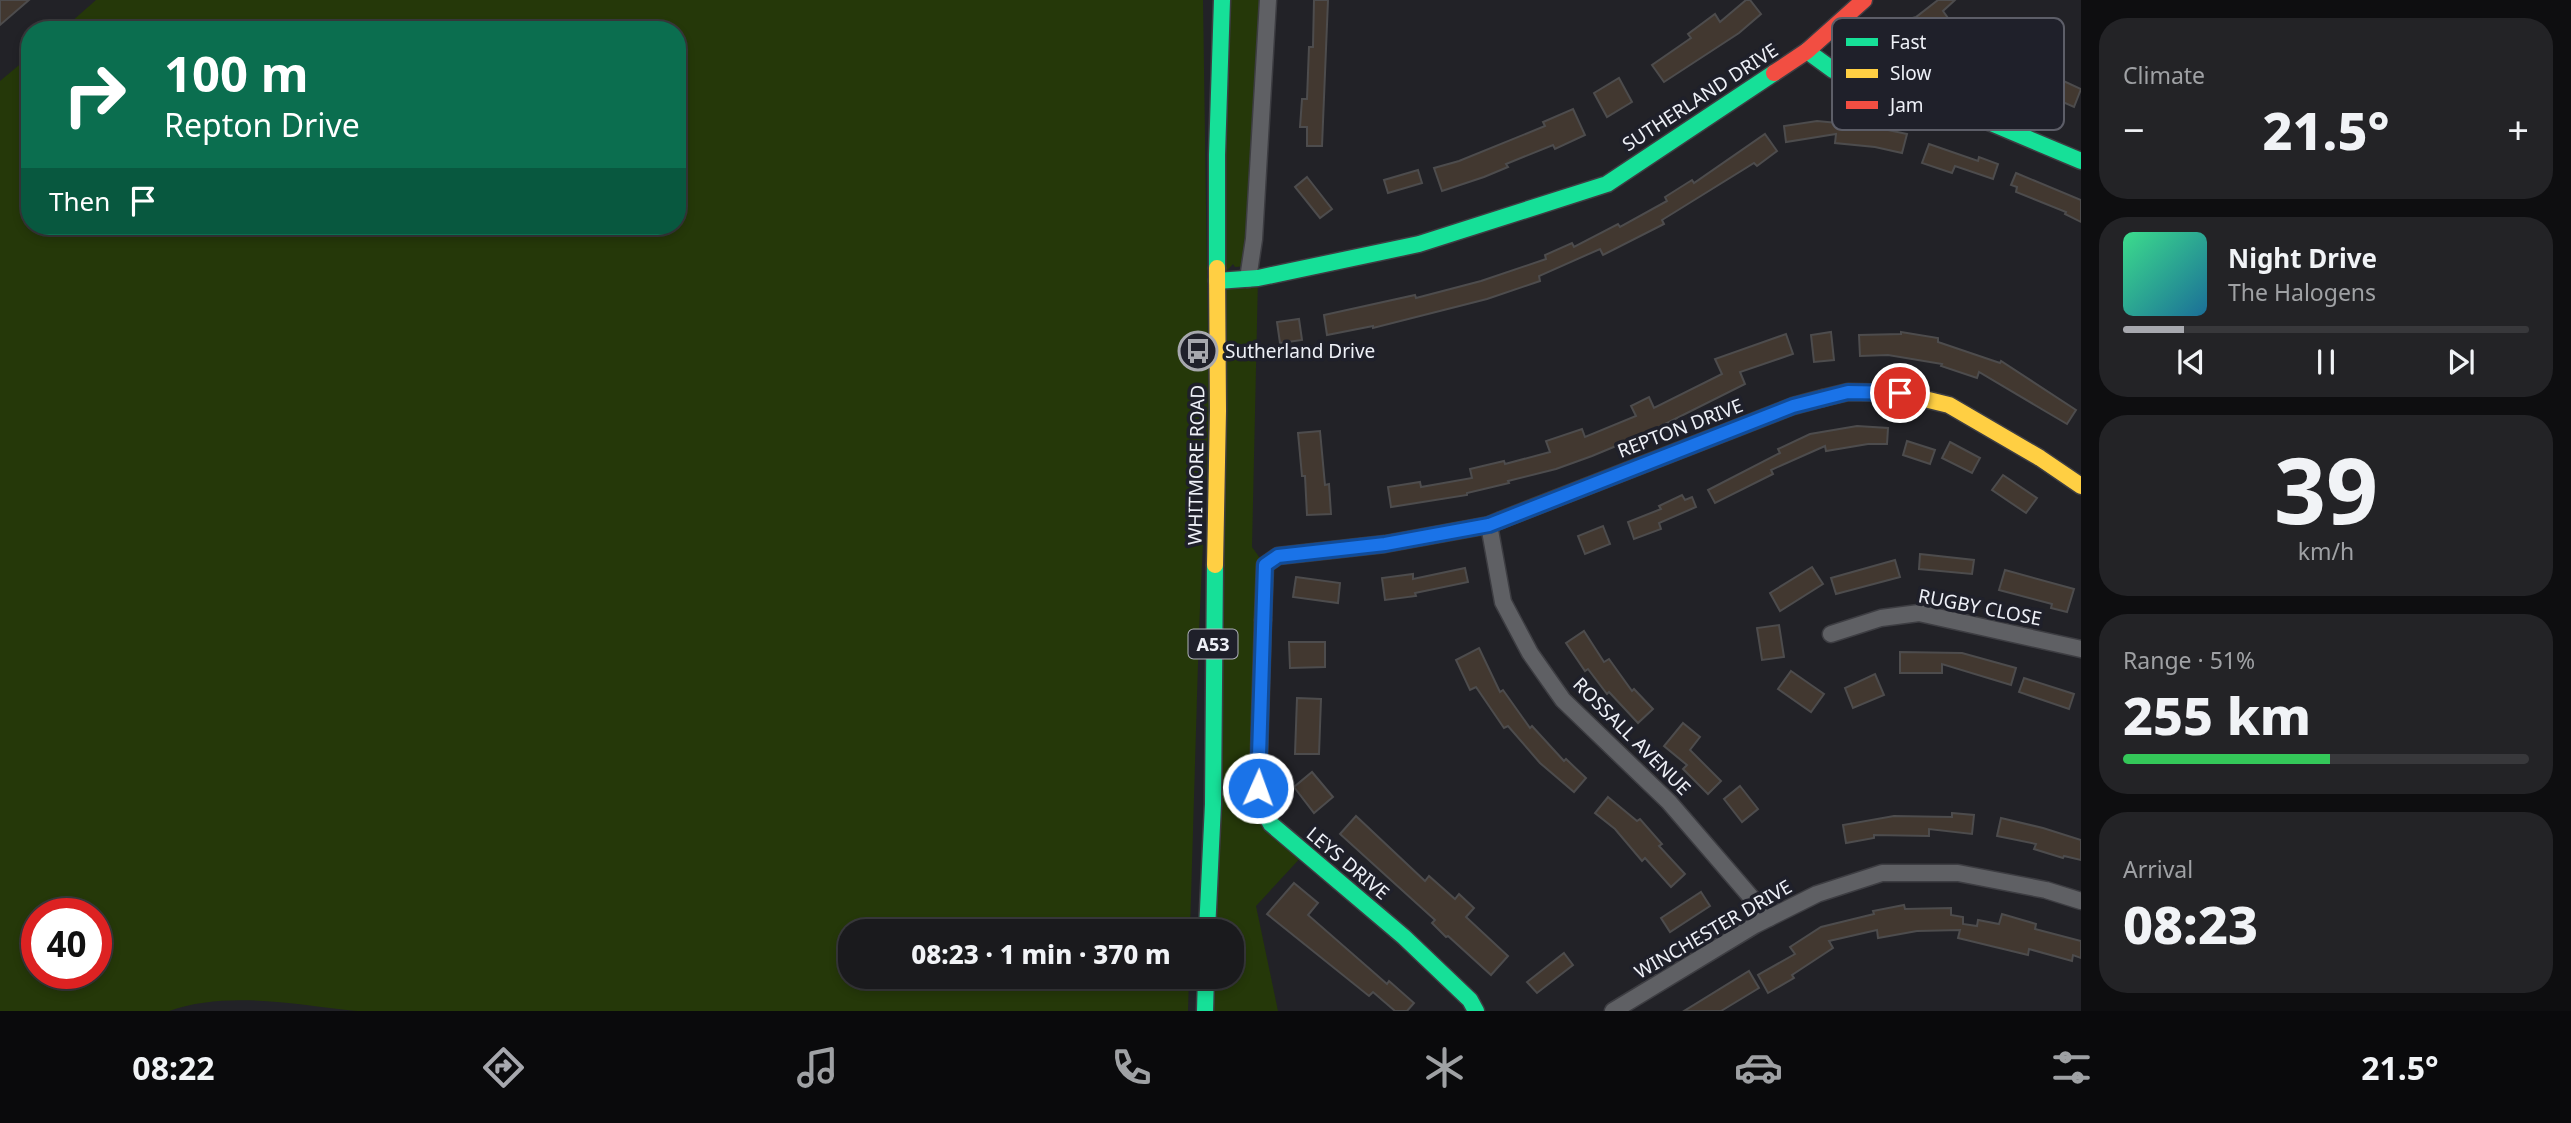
<!DOCTYPE html>
<html lang="en">
<head>
<meta charset="utf-8">
<style>
  :root { --surface:#1a1a1d; --page:#232326; --text:#f1f3f6; --muted:#9fa1a4; --line:#38383b; --accent:#a7a8ae }
  body { margin:0; font-family:"Noto Sans",sans-serif; background:var(--page); color:var(--text); height:100vh; display:flex; flex-direction:column; font-size:26px; white-space:nowrap }
  * { box-sizing:border-box; margin:0 }
  p { font-size:23px; color:var(--muted) }
  .icon { flex:none; width:38px; height:38px; fill:none; stroke:currentColor; stroke-width:2; stroke-linecap:round; stroke-linejoin:round }
  .map { position:relative; flex:1; overflow:hidden }
  .drawer { display:flex; flex-direction:column; gap:18px; padding:18px; background:#0e0e10; width:490px }
  .drawer>* { flex:none }
  .hud { position:absolute; left:21px; top:21px; width:665px; height:214px; border-radius:28px; box-shadow:0 4px 10px #0003,0 0 0 2px var(--line); background:#0b6e4f; color:#fff; overflow:hidden }
  .speed { position:absolute; left:21px; top:898px; display:flex; gap:14px; font-size:35px; font-weight:700; text-align:center }
  .speed>* { display:grid; place-content:center; width:91px; height:91px; border-radius:50%; background:var(--surface); box-shadow:0 4px 10px #0003,0 0 0 2px var(--line); line-height:1 }
  .speed .limit { border:10px solid #d22; background:#fff; color:#111 }
  .pin { position:absolute; display:grid; place-items:center; width:60px; height:60px; color:#fff; margin:-30px; border:4px solid #fff; border-radius:50%; box-shadow:0 2px 7px #0007 }
  .me { position:absolute; width:77px; margin:-38px; rotate:2deg; stroke-linejoin:round; filter:drop-shadow(0 0 5px #0008) }
  .turn { display:flex; align-items:center; gap:24px; height:147px; padding:0 28px; font-size:32px }
  .turn .icon { width:91px; height:91px; stroke-width:2.5 }
  .turn b { display:block; font-size:49px; line-height:60px }
  .then { display:flex; align-items:center; height:66px; padding:0 28px; background:#0003; gap:14px; font-size:26px }
  .big { font-size:52px; font-weight:800; line-height:1.1 }
  .drawer .tile { flex:1; display:flex; flex-direction:column; justify-content:center; gap:10px; min-width:0; padding:0 24px; border-radius:28px; background:var(--page) }
  .drawer .dial { align-items:center; gap:0 }
  .dial b { font-size:91px; line-height:1 }
  .song { display:flex; align-items:center; gap:21px }
  .cover { width:84px; height:84px; border-radius:10px; background:linear-gradient(135deg,hsl(150 70% 55%),hsl(200 70% 35%)) }
  .played { height:7px; border-radius:4px; background:linear-gradient(90deg,var(--accent) 15%,var(--line) 15%) }
  .keys { display:flex; justify-content:space-around; direction:ltr }
  .heat { display:flex; justify-content:space-between; align-items:center; font-size:38px; direction:ltr }
  .charge { height:10px; border-radius:5px; background:linear-gradient(90deg,#34c759 51%,var(--line) 0) }
  .trip { position:absolute; left:838px; top:919px; width:406px; height:70px; border-radius:28px; background:var(--surface); box-shadow:0 4px 10px #0003,0 0 0 2px var(--line); font-weight:800; line-height:70px; text-align:center }
  .tab-bar { display:flex; height:112px; justify-content:space-around; align-items:center; background:#0a0a0c; color:var(--muted) }
  .tab-bar .icon { width:49px; height:49px }
  .tab-bar .on { color:var(--accent) }
  .tab-bar b { font-size:32px; color:var(--text) }
  main { display:flex; flex:1; min-height:0 }
  .map>svg:first-child { display:block }
  .green { fill:#253809; fill-rule:evenodd }
  .building { fill:#423830; stroke:#4d4c4d; stroke-width:2 }
  .lines { fill:none; stroke-linecap:round; stroke-linejoin:round }
  .street-casing { stroke:#3d3d42; stroke-width:19 }
  .fast-casing { stroke:#3d3d42; stroke-width:19 }
  .slow-casing { stroke:#3d3d42; stroke-width:19 }
  .jam-casing { stroke:#3d3d42; stroke-width:19 }
  .street { stroke:#5f6064; stroke-width:16 }
  .fast { stroke:#16e098; stroke-width:16 }
  .slow { stroke:#ffcf43; stroke-width:16 }
  .jam { stroke:#f24e42; stroke-width:16 }
  .route-casing { stroke:#114b97; stroke-width:18 }
  .route { stroke:#1a73e8; stroke-width:12 }
  .labels { text-anchor:middle; dominant-baseline:central; stroke-width:7; stroke-linejoin:round; paint-order:stroke }
  .shield { fill:#1f202a; stroke:#b0b2ba; stroke-width:2 }
  .shield-label { font-size:18px; font-weight:bold; fill:#eef0f7 }
  .street-label { font-size:19px; fill:#eef0f7; stroke:#1f202a }
  .poi-label { font-size:19px; fill:#eef0f7; stroke:#1f202a; text-anchor:start }
  .key { fill:#1f202a; stroke:#5d5e68; stroke-width:2 }
  .key-label { font-size:19px; fill:#eef0f7 }
</style>
</head>
<body>
<main>
<div class="map">
<svg width="2081" height="1011" viewBox="0 0 2081 1011">
  <rect width="100%" height="100%" fill="#222227"/>
  <g class="green">
    <path d="M96 0H1203L1209 413 1199 630 1190 931H850V976L1189 977 1188 1011H357C297 1005 228 990 169 1011H0V81L30 56V226H677V30H62ZM37 914H96V973H37Z"/>
    <path d="M1222 0H1268L1247 266 1235 267 1233 264 1218 281 1258 278 1252 547 1265 565 1258 788 1304 854 1256 906 1278 1011H1205L1206 977 1232 976V931H1207Z"/>
  </g>
  <g class="building">
    <path d="M0 0H29L0 25Z"/>
    <path d="M1314 0H1328L1322 146H1307V127H1300L1302 99H1307L1309 47H1313Z"/>
    <path d="M1746 0H1750L1761 14 1739 33 1664 82 1652 65 1691 38 1688 34 1715 14 1720 22Z"/>
    <path d="M1938 0H1955L1943 11 1948 18 1928 33 1931 41 1909 48 1902 21 1916 17Z"/>
    <path d="M1619 78 1632 102 1607 117 1594 93Z"/>
    <path d="M2057 78 2081 89 2074 107 2049 96Z"/>
    <path d="M1573 109 1585 135 1555 149 1553 145 1506 164 1508 167 1484 177 1442 191 1434 168 1459 161 1545 126 1543 122Z"/>
    <path d="M1817 121 1869 126 1907 134 1902 153 1875 147 1835 143 1836 134 1786 142 1784 126Z"/>
    <path d="M1765 134 1777 151 1757 166 1754 163 1662 220 1664 224 1603 255 1600 249 1539 276 1540 281 1487 299 1373 328V326L1327 335 1324 315 1415 295 1416 298 1481 281 1546 259 1545 255 1572 243 1574 247 1618 224 1620 227 1667 201 1665 197 1692 180 1694 183Z"/>
    <path d="M1929 144 1978 161 1979 157 1998 164 1993 179 1955 166 1952 173 1922 163Z"/>
    <path d="M1418 170 1422 183 1388 193 1384 180Z"/>
    <path d="M2016 173 2081 200V222L2065 214 2066 212 2016 192 2017 187 2011 185Z"/>
    <path d="M1307 177 1332 209 1320 218 1295 187Z"/>
    <path d="M1299 319 1302 340 1280 343 1277 322Z"/>
    <path d="M1831 332 1834 360 1814 362 1811 335Z"/>
    <path d="M1901 332 1938 338V342L2000 363 2001 361 2076 410 2067 424 1979 372 1977 378 1941 366 1942 364 1888 355 1860 356 1859 335 1901 334Z"/>
    <path d="M1786 334 1793 354 1740 372 1745 384 1645 434 1592 456 1556 469 1508 481 1509 483 1467 493V495L1391 507 1388 487 1420 482 1421 487 1472 478 1470 469 1504 461 1505 464 1550 452 1546 441 1582 429 1585 437 1636 416 1631 406 1649 397 1654 408 1722 374 1715 359Z"/>
    <path d="M1857 426 1888 428 1887 444H1868L1826 451 1825 446 1771 470 1773 474 1715 503 1708 490 1780 453 1778 449 1810 434Z"/>
    <path d="M1320 431 1325 485 1329 484 1331 514 1307 515 1305 476H1302L1298 433Z"/>
    <path d="M1907 441 1935 450 1930 464 1903 455Z"/>
    <path d="M1950 442 1980 458 1972 473 1942 458Z"/>
    <path d="M2003 475 2037 498 2026 513 1992 490Z"/>
    <path d="M1682 495 1685 500 1692 497 1696 507 1659 523 1661 529 1634 539 1628 522 1661 509 1659 506Z"/>
    <path d="M1603 526 1610 544 1585 554 1578 536Z"/>
    <path d="M1920 554 1974 560 1972 574 1919 569Z"/>
    <path d="M1895 560 1900 577 1836 594 1831 578Z"/>
    <path d="M1812 567 1823 584 1780 611 1770 593Z"/>
    <path d="M1465 568 1468 582 1415 593 1416 596 1385 600 1382 578 1413 574V579Z"/>
    <path d="M2005 570 2074 589 2067 612 2051 608 2052 604 1999 590Z"/>
    <path d="M1296 577 1340 583 1338 603 1293 597Z"/>
    <path d="M1779 625 1784 657 1762 660 1757 628Z"/>
    <path d="M1584 631 1604 662 1609 659 1632 691 1634 689 1653 709 1638 723 1609 692 1607 694 1588 669 1585 671 1566 643Z"/>
    <path d="M1289 642H1325V667L1290 668Z"/>
    <path d="M1479 648 1500 692 1503 690 1530 728 1532 726 1564 761 1566 759 1586 778 1574 792 1540 763 1508 726 1504 728 1476 687 1470 690 1456 660Z"/>
    <path d="M1900 652 1962 653 2016 668 2011 685 1942 664V673H1900Z"/>
    <path d="M1791 671 1824 694 1811 712 1778 689Z"/>
    <path d="M1875 674 1884 695 1853 708 1845 688Z"/>
    <path d="M2024 678 2074 694 2069 709 2019 692Z"/>
    <path d="M1297 698 1321 699 1319 754H1295Z"/>
    <path d="M1683 723 1700 737 1690 750 1721 781 1708 794 1683 769 1687 765 1664 746Z"/>
    <path d="M1312 772 1333 797 1314 813 1294 787Z"/>
    <path d="M1740 786 1758 809 1742 822 1724 799Z"/>
    <path d="M1608 797 1637 821 1640 819 1662 844 1659 846 1685 874 1671 887 1645 858 1642 861 1615 829 1595 813Z"/>
    <path d="M1952 813 1974 815 1972 834 1929 829V836L1874 835V838L1846 843 1843 825 1894 816 1952 817Z"/>
    <path d="M1356 816 1425 881 1429 876 1455 899 1459 894 1474 908 1466 917 1508 956 1491 975 1448 936 1446 937 1432 923 1435 920 1340 834Z"/>
    <path d="M2001 818 2043 828 2081 840V860L2064 856 2063 858 2034 849 2036 844 1997 836Z"/>
    <path d="M1294 883 1318 903 1308 915 1387 984 1389 981 1414 1003 1407 1011H1395L1373 992 1369 996 1267 914Z"/>
    <path d="M1701 892 1710 906 1670 932 1661 918Z"/>
    <path d="M1904 905 1905 909 1951 908V915L1963 917V924L1977 926 1978 920 1999 924 2002 914 2036 924 2035 929 2081 941V958L2073 955 2072 961 2029 949 2028 955 1958 938 1960 930 1917 931 1878 938 1877 930 1829 941 1833 948 1792 975 1794 978 1768 993 1758 975 1795 954 1790 947 1821 927 1874 914 1873 911Z"/>
    <path d="M1564 953 1573 965 1537 993 1527 982Z"/>
    <path d="M1749 971 1759 988 1721 1011H1684Z"/>
  </g>
  <g class="lines">
    <defs>
      <g id="street">
        <path d="M1248 279 1254 239 1268 0"/>
        <path d="M1489 525 1503 602 1530 653 1563 700 1669 802 1769 918"/>
        <path d="M1831 634 1881 618 1919 613 2081 649"/>
        <path d="M1613 1011 1755 925 1817 894 1882 873H1958L2046 890 2081 901"/>
      </g>
      <g id="fast">
        <path d="M1807 51 1833 70 1946 104 2081 161"/>
        <path d="M1217 268V155L1222 0"/>
        <path d="M1217 281 1258 278 1419 244 1607 184 1774 73"/>
        <path d="M1501 520 1793 406 1823 398"/>
        <path d="M1263 620 1258 788 1261 806 1271 824 1404 937 1470 1000 1476 1011"/>
        <path d="M1207 931 1213 804 1215 565"/>
        <path d="M1205 1011 1206 976"/>
      </g>
      <g id="slow">
        <path d="M1823 398 1848 392 1900 393 1949 405 2040 458 2081 486"/>
        <path d="M1215 565 1218 411 1217 268"/>
      </g>
      <g id="jam">
        <path d="M1774 73 1807 51 1864 0"/>
        <path d="M1263 620 1265 565 1278 556 1385 544 1489 525 1501 520"/>
      </g>
    </defs>
    <use href="#street" class="street-casing"/>
    <use href="#fast" class="fast-casing"/>
    <use href="#slow" class="slow-casing"/>
    <use href="#jam" class="jam-casing"/>
    <use href="#street" class="street"/>
    <use href="#fast" class="fast"/>
    <use href="#slow" class="slow"/>
    <use href="#jam" class="jam"/>
  </g>
  <g class="lines">
    <defs>
      <path id="route" d="M1258 788 1265 565 1278 556 1385 544 1489 525 1793 406 1848 392 1900 393"/>
    </defs>
    <use href="#route" class="route-casing"/>
    <use href="#route" class="route"/>
  </g>
  <defs>
    <symbol id="bus-ring" viewBox="-11 -11 22 22"><circle r="9.5" fill="#1f202a" stroke="#a7a8ae" stroke-width="1.5"/><path d="M-5-6H5V4H4V6H2V4H-2V6H-4V4H-5ZM-3.5-4V0h7V-4ZM-3.5 1.2v1.5H-2V1.2ZM2 1.2v1.5H3.5V1.2Z" fill="#a7a8ae"/></symbol>
  </defs>
  <g fill-rule="evenodd">
    <use href="#bus-ring" x="1176" y="329" width="44" height="44"/>
  </g>
  <g class="labels">
    <rect class="shield" x="1188.5" y="629.5" width="49" height="29" rx="5"/>
    <g class="shield-label">
      <text x="1213" y="644">A53</text>
    </g>
    <g class="street-label">
      <text transform="translate(1700 97) rotate(-33)">SUTHERLAND DRIVE</text>
      <text transform="translate(1680 428) rotate(-21)">REPTON DRIVE</text>
      <text transform="translate(1196 465) rotate(-89)">WHITMORE ROAD</text>
      <text transform="translate(1980 607) rotate(11)">RUGBY CLOSE</text>
      <text transform="translate(1632 736) rotate(45)">ROSSALL AVENUE</text>
      <text transform="translate(1348 863) rotate(40)">LEYS DRIVE</text>
      <text transform="translate(1713 929) rotate(-30)">WINCHESTER DRIVE</text>
    </g>
    <g class="poi-label">
      <text x="1225" y="351">Sutherland Drive</text>
    </g>
  </g>
  <rect x="1832" y="18" width="232" height="112" rx="10" class="key"/>
  <rect x="1846" y="38" width="32" height="8" fill="#16e098"/>
  <rect x="1846" y="69" width="32" height="9" fill="#ffcf43"/>
  <rect x="1846" y="101" width="32" height="8" fill="#f24e42"/>
  <g class="key-label">
    <text x="1890" y="49">Fast</text>
    <text x="1890" y="80">Slow</text>
    <text x="1890" y="112">Jam</text>
  </g>
</svg>
<div class="speed"><div class="limit">40</div></div>
<div class="pin" style="left:1900px;top:393px;background:#d93025"><svg class="icon" aria-label="arrive" viewBox="0 0 24 24"><path d="M6 21V4h12l-3 4 3 4H6"/></svg></div>
<svg class="me" style="left:1258px;top:788px" viewBox="-20 -20 40 40"><circle r="17" fill="#1a73e8" stroke="#fff" stroke-width="3"/><path d="M0-11L8 9 0 5-8 9z" fill="#fff"/></svg>
<div class="trip">08:23 · 1 min · 370 m</div>
<div class="hud">
<div class="turn"><svg class="icon" aria-label="right" viewBox="0 0 24 24"><path d="M7 20v-9h11M14 6l5 5-5 5"/></svg><div><b>100 m</b>Repton Drive</div></div>
<div class="then">Then<svg class="icon" aria-label="arrive" viewBox="0 0 24 24"><path d="M6 21V4h12l-3 4 3 4H6"/></svg></div>
</div>
</div>
<section class="drawer">
<div class="tile"><p>Climate</p>
<div class="heat"><a>−</a><b class="big">21.5°</b><a>+</a></div>
</div>
<div class="tile">
<div class="song"><i class="cover"></i><div><b>Night Drive</b><p>The Halogens</p></div></div>
<div class="played"></div>
<div class="keys"><svg class="icon" aria-label="previous" viewBox="0 0 24 24"><path d="M18 5L8 12l10 7zM5 5v14"/></svg><svg class="icon" aria-label="pause" viewBox="0 0 24 24"><path d="M8 5v14M16 5v14"/></svg><svg class="icon" aria-label="next" viewBox="0 0 24 24"><path d="M6 5l10 7-10 7zM19 5v14"/></svg></div>
</div>
<div class="tile dial"><b>39</b><p>km/h</p></div>
<div class="tile"><p>Range · 51%</p><b class="big">255 km</b><div class="charge"></div></div>
<div class="tile"><p>Arrival</p><b class="big">08:23</b></div>
</section>
</main>
<nav class="tab-bar">
<b>08:22</b>
<svg class="icon on" aria-label="directions" viewBox="0 0 24 24"><path d="M12 3l9 9-9 9-9-9zM9 14v-3h6M13 9l2 2-2 2"/></svg>
<svg class="icon" aria-label="music" viewBox="0 0 24 24"><path d="M9 18V5l10-2v13"/><circle cx="6" cy="18" r="3"/><circle cx="16" cy="16" r="3"/></svg>
<svg class="icon" aria-label="phone" viewBox="0 0 24 24"><path d="M5 4h4l2 5-3 2q2 4 5 5l2-3 5 2v4C11 20 4 13 5 4z"/></svg>
<svg class="icon" aria-label="climate" viewBox="0 0 24 24"><path d="M12 3v18M4 7l16 10M4 17L20 7"/></svg>
<svg class="icon" aria-label="car" viewBox="0 0 24 24"><path d="M5 17H2v-5l4-1 3-4h7l3 4 3 1v5h-3M9 17h6M6 11h13"/><circle cx="7" cy="17" r="2"/><circle cx="17" cy="17" r="2"/></svg>
<svg class="icon" aria-label="filters" viewBox="0 0 24 24"><path d="M4 7h16M4 17h16"/><circle cx="9" cy="7" r="2"/><circle cx="15" cy="17" r="2"/></svg>
<b>21.5°</b>
</nav>
</body>
</html>
